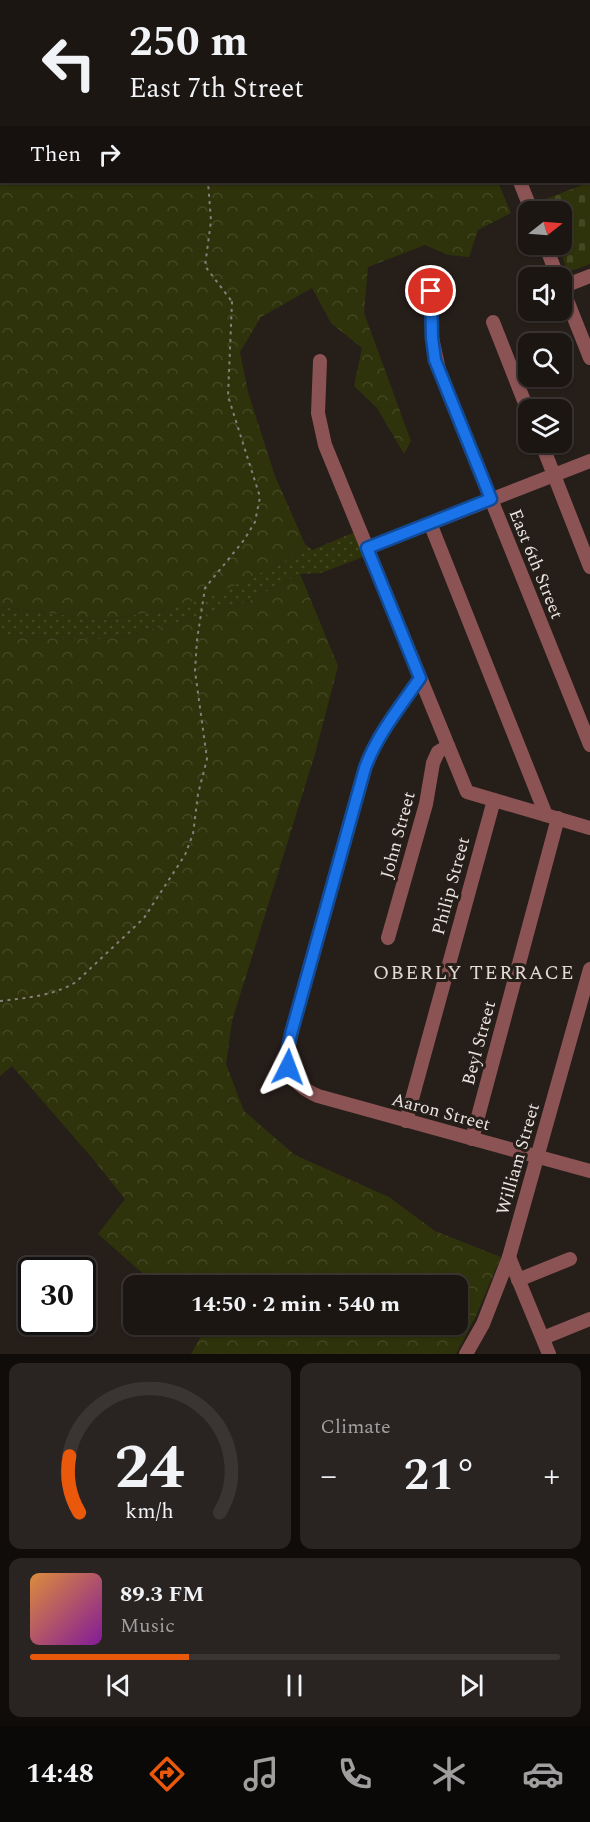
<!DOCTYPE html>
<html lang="en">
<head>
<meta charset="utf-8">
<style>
  :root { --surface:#1c1613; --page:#292321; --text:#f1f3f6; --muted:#a09fa0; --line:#3a3533; --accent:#ea580c }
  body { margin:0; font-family:Spectral,serif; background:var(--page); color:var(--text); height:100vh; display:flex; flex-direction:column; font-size:22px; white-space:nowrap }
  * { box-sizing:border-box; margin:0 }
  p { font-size:20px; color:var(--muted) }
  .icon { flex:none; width:33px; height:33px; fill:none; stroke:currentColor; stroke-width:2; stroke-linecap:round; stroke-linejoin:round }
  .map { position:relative; height:1354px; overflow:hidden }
  .details { display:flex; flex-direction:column; gap:9px; padding:9px; background:#0f0c0a; flex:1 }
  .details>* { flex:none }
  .guide { position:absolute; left:0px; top:0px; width:591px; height:183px; box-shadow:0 2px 4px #0004,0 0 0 2px var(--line); background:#1c1613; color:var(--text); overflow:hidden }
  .needle { width:39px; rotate:73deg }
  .fabs { position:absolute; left:518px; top:201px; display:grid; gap:12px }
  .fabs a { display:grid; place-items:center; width:54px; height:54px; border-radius:12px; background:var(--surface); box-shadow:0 2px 4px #0004,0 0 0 2px var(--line); font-size:30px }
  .speed { position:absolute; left:18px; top:1257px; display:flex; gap:12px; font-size:30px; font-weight:700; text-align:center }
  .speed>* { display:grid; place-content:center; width:78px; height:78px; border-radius:50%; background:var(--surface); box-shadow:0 2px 4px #0004,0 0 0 2px var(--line); line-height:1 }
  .speed .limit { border:3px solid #111; border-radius:9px; background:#fff; color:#111 }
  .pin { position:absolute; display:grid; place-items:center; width:51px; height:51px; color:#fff; margin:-26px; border:3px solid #fff; border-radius:50%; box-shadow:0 2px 6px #0007 }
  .me { position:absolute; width:66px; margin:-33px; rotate:3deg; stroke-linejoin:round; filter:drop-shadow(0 0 4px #0008) }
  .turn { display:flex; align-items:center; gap:21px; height:126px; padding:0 30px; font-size:27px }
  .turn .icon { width:78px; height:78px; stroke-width:2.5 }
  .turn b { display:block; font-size:42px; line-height:51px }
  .then { display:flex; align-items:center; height:57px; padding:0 30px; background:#0003; gap:12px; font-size:22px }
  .big { font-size:45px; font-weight:700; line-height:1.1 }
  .details .tile { flex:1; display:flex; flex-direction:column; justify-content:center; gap:9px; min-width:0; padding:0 21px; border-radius:12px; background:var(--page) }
  .details .dial { align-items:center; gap:0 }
  .dial svg { height:156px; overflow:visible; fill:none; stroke:var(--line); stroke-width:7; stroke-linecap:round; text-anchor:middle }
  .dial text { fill:var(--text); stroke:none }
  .song { display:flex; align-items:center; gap:18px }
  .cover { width:72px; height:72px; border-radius:9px; background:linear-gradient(135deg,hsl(30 70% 55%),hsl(290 70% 35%)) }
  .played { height:6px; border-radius:3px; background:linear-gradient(90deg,var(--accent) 30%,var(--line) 30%) }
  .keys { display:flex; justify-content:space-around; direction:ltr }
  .heat { display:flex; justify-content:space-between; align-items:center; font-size:33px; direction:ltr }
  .details .tiles { flex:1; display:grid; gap:9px; grid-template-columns:1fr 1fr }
  .tile:last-child { grid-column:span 2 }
  .trip { position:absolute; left:123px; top:1275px; width:345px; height:60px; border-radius:12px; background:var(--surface); box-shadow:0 2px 4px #0004,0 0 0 2px var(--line); font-weight:700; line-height:60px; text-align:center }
  .dock { display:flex; height:96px; justify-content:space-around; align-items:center; background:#0b0908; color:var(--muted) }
  .dock .icon { width:42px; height:42px }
  .dock .on { color:var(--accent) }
  .dock b { font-size:27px; color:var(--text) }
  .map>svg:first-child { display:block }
  .grass { fill:url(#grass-dots) }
  .forest { fill:url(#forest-crowns) }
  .cemetery { fill:url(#cemetery-stones) }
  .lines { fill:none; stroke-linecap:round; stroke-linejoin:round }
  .path { stroke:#867f7b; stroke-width:2; stroke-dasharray:3 4.5; stroke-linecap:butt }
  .minor { stroke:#8b5354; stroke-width:14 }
  .route-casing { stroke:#114b97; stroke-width:15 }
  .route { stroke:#1a73e8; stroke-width:10 }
  .labels { text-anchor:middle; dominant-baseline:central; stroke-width:6; stroke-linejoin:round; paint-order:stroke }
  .street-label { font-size:18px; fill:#eae4e1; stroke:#261e19 }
  .neighbourhood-label { font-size:20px; letter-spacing:1.5px; fill:#e5d9d3; stroke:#261e19 }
</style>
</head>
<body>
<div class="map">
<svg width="590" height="1354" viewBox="0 0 590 1354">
  <defs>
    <pattern id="grass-dots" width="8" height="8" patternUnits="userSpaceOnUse" patternTransform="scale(1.5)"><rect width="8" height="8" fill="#2f330b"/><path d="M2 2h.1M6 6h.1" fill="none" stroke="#434722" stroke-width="1.8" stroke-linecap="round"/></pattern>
    <pattern id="forest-crowns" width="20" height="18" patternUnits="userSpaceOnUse" patternTransform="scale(1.5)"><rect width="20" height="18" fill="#2f330b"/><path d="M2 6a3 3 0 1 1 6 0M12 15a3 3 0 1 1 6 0" fill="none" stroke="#434722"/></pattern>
    <pattern id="cemetery-stones" width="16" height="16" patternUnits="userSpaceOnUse" patternTransform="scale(1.5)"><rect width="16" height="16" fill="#2f330b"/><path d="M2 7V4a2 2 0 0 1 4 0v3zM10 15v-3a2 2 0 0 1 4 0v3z" fill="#434722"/></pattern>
  </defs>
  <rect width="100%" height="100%" fill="#261e19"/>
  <path class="grass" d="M355 532 363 557 321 573 300 574 250 600 171 625 109 639 0 638V607L102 620 167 610 284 562 305 544 312 550Z"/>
  <g class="forest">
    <path d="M0 0 426 1 2 2V182H498L511 213 478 230 469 257 448 255 425 245 368 267 364 313 411 441 404 454 377 408 354 386 362 348 331 323 312 288 261 317 240 352 248 392 275 476 305 544 284 562 225 590 167 610 102 620 0 607Z"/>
    <path d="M300 574 338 666 315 754 232 1021 226 1064 244 1111 295 1155 389 1197 435 1231 501 1257 476 1316 456 1354H191L206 1327 203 1325 458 1324V1286L156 1285 98 1234 125 1199 93 1159 12 1066 0 1076V638L109 639 171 625 250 600Z"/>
  </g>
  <path class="cemetery" d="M590 182V264L568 272 558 245 561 244V212L545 211 541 201Z"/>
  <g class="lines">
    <g class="path">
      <path d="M211 0V2"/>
      <path d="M0 3 1 0"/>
      <path d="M0 1001C26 998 53 996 76 982L144 918 185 855 193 834 198 794 207 759 195 671 197 640 205 588 244 540 255 522 260 497 228 396 232 302 233 303 205 266 211 221 208 182"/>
    </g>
    <g class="minor">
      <path d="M460 2 461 0"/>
      <path d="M520 182 532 212"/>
      <path d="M545 244 558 278"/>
      <path d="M561 285 590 358"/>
      <path d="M562 287 590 276"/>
      <path d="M431 291 432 338 439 370 590 745"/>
      <path d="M493 322 528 411"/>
      <path d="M320 361 318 413 325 445 467 792 590 828"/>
      <path d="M541 442 590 567"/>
      <path d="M430 523 546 815"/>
      <path d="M367 548 590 461"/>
      <path d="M420 678C400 707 377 735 365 768L291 1034C284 1065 288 1083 318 1096L590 1171"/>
      <path d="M388 938 426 804 433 763 438 752 448 746"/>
      <path d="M406 1121 494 800"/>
      <path d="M472 1139 558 818"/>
      <path d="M509 1257 549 1354"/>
      <path d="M518 1280 570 1259"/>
      <path d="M543 1338 590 1319"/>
      <path d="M466 1354 483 1324 509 1257 590 969"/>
    </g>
  </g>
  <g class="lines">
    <defs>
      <path id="route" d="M288 1067 287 1053 291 1034 365 768C377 735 400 707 420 678L367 548 491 499 435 360 432 338 431 291"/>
    </defs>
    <use href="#route" class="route-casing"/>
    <use href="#route" class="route"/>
  </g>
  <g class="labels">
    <g class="street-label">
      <text transform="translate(536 564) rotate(68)">East 6th Street</text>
      <text transform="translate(398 835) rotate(-75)">John Street</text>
      <text transform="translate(451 886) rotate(-75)">Philip Street</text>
      <text transform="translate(479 1043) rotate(-75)">Beyl Street</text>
      <text transform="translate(441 1112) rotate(15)">Aaron Street</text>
      <text transform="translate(518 1159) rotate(-74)">William Street</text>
    </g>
    <g class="neighbourhood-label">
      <text x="474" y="973">OBERLY TERRACE</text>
    </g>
  </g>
</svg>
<div class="fabs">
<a><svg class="needle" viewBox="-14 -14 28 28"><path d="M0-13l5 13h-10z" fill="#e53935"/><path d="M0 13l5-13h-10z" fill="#a09fa0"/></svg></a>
<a><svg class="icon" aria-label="sound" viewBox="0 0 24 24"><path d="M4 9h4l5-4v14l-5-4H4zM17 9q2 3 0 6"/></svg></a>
<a><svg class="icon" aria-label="search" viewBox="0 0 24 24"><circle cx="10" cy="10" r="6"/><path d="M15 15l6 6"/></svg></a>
<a><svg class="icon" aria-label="layers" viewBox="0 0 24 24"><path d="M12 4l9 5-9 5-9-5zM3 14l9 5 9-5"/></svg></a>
</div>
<div class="speed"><div class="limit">30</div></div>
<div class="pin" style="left:431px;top:291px;background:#d93025"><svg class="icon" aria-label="arrive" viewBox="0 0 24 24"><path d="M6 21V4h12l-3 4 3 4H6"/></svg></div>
<svg class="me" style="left:288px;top:1067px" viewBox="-20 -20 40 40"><path d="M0-17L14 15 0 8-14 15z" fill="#1a73e8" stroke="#fff" stroke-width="4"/></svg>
<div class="trip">14:50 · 2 min · 540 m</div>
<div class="guide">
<div class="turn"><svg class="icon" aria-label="left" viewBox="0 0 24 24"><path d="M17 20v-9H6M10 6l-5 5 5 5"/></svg><div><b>250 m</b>East 7th Street</div></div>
<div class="then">Then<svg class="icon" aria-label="right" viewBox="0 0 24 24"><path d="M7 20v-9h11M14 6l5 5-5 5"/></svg></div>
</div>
</div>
<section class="details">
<div class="tiles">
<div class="tile dial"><svg viewBox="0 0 100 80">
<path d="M14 69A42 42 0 1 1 86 69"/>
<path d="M14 69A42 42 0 0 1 9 40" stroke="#ea580c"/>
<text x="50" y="56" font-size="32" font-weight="700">24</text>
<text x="50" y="72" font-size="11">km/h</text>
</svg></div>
<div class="tile"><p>Climate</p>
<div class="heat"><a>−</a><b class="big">21°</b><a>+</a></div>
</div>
<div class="tile">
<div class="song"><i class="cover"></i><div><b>89.3 FM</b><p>Music</p></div></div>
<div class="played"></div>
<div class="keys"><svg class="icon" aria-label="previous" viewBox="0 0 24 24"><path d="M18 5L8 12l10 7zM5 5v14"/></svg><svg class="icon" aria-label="pause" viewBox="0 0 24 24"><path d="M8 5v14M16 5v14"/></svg><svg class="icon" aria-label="next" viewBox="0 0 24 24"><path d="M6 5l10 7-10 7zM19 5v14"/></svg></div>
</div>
</div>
</section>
<nav class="dock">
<b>14:48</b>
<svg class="icon on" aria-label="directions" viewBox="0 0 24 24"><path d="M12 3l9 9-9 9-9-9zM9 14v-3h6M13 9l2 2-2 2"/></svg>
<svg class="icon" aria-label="music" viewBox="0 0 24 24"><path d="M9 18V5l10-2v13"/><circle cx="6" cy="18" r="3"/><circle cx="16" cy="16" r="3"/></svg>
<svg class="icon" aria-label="phone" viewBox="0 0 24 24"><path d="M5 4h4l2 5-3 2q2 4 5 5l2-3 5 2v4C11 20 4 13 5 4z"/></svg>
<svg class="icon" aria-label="climate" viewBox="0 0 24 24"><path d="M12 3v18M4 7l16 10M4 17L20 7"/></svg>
<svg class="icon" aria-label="car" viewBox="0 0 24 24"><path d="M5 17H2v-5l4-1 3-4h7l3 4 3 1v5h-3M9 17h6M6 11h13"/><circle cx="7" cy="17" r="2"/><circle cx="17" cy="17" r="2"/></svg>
</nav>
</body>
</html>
